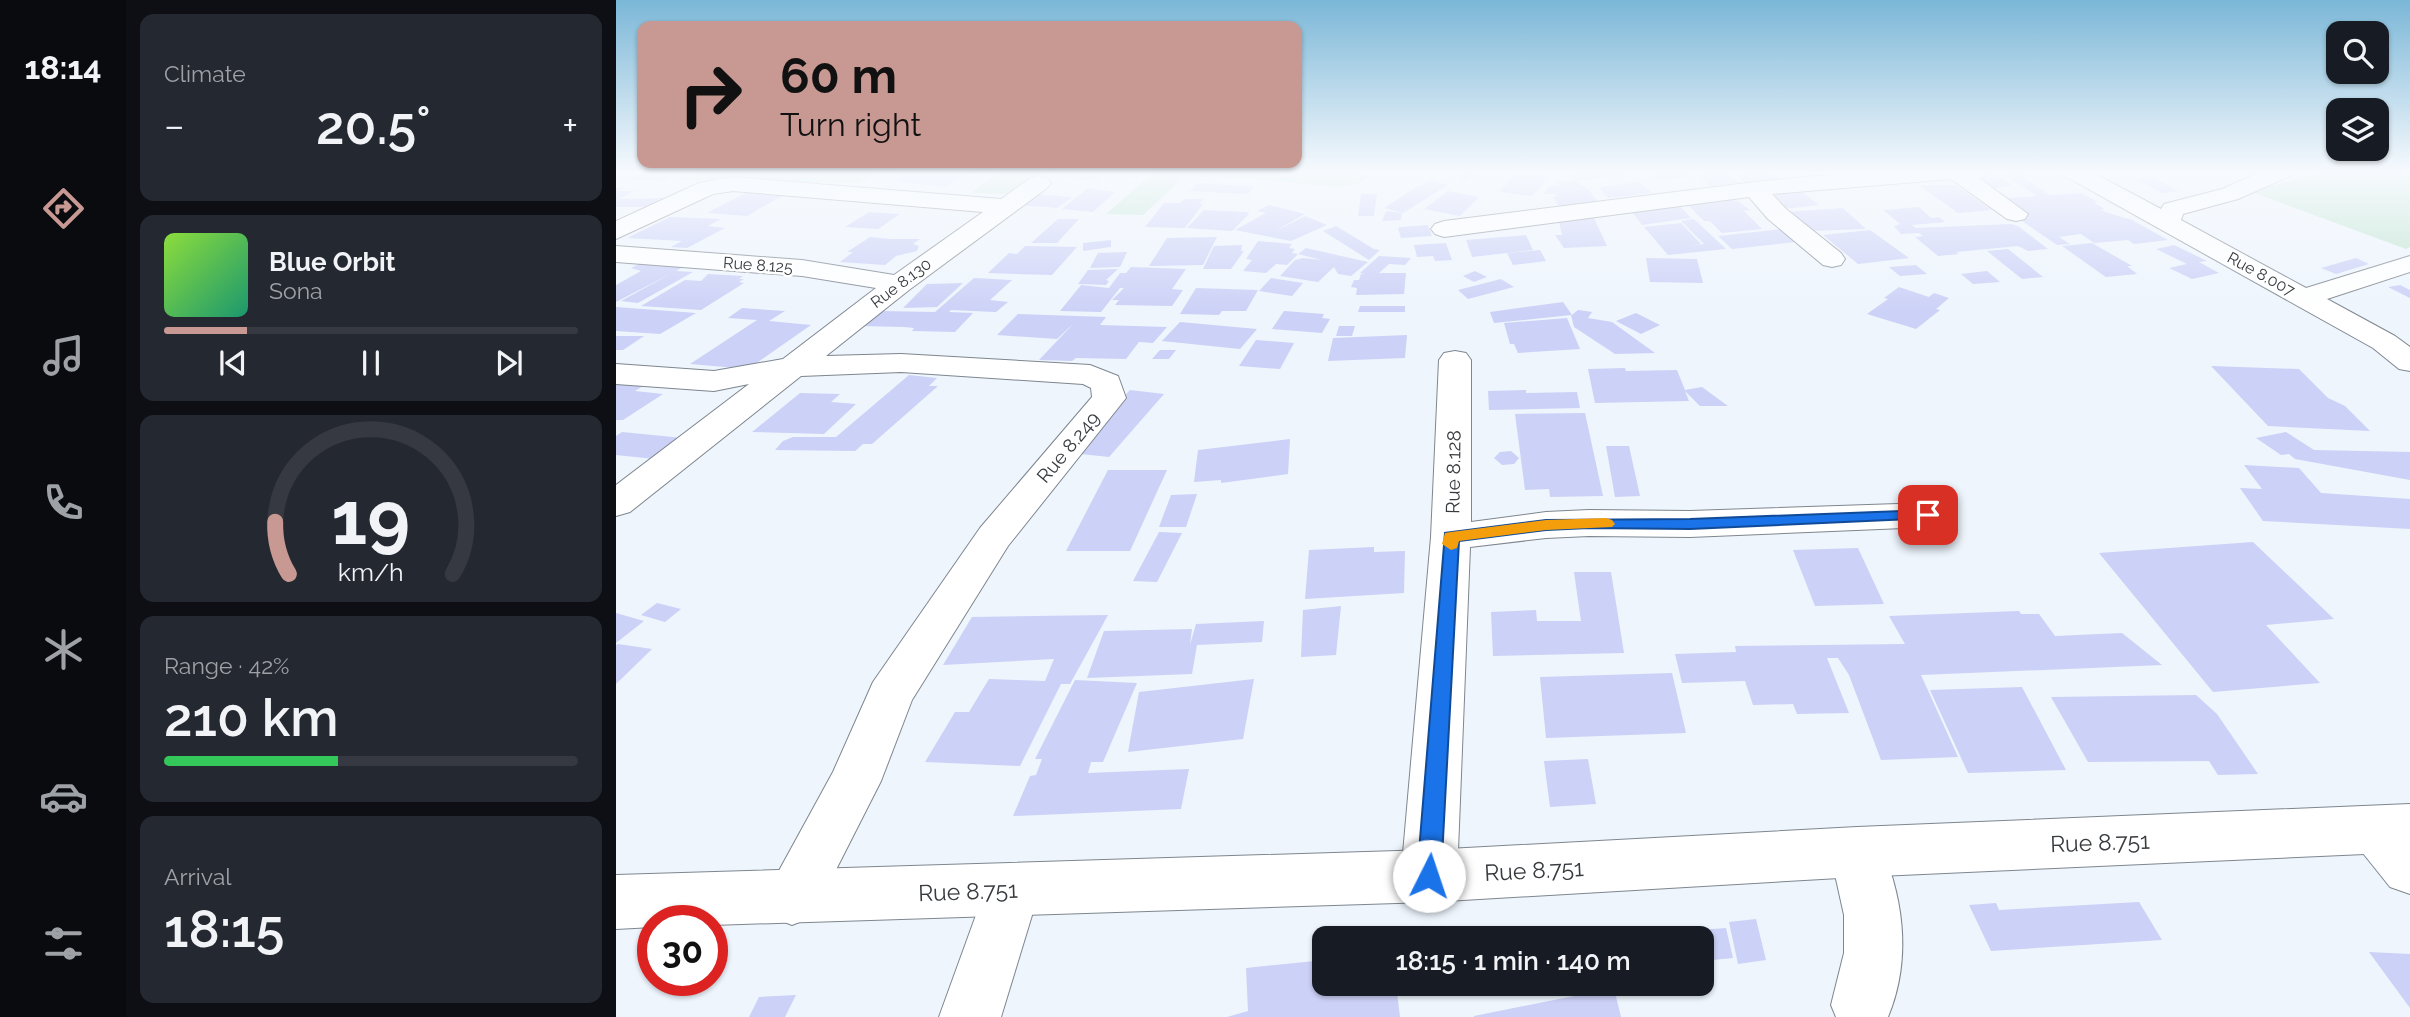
<!DOCTYPE html>
<html lang="en">
<head>
<meta charset="utf-8">
<style>
  :root { --surface:#171b24; --page:#242831; --text:#f1f3f6; --muted:#9ea1a6; --line:#363941; --accent:#c89993 }
  body { margin:0; font-family:Raleway,sans-serif; background:var(--page); color:var(--text); height:100vh; display:flex; flex-direction:column; font-size:26px; white-space:nowrap }
  * { box-sizing:border-box; margin:0 }
  p { font-size:23px; color:var(--muted) }
  .icon { flex:none; width:38px; height:38px; fill:none; stroke:currentColor; stroke-width:2; stroke-linecap:round; stroke-linejoin:round }
  .map { position:relative; flex:1; overflow:hidden }
  .side { display:flex; flex-direction:column; gap:14px; padding:14px; background:#0d0f14; width:490px }
  .side>* { flex:none }
  .guide { position:absolute; left:21px; top:21px; width:665px; height:147px; border-radius:14px; box-shadow:0 2px 5px #0004; background:#c89993; color:#111; overflow:hidden }
  .fabs { position:absolute; left:1710px; top:21px; display:grid; gap:14px }
  .fabs a { display:grid; place-items:center; width:63px; height:63px; border-radius:14px; background:var(--surface); box-shadow:0 2px 5px #0004; font-size:35px }
  .speed { position:absolute; left:21px; top:905px; display:flex; gap:14px; font-size:35px; font-weight:700; text-align:center }
  .speed>* { display:grid; place-content:center; width:91px; height:91px; border-radius:50%; background:var(--surface); box-shadow:0 2px 5px #0004; line-height:1 }
  .speed .limit { border:10px solid #d22; background:#fff; color:#111 }
  .pin { position:absolute; display:grid; place-items:center; width:60px; height:60px; color:#fff; margin:-30px; border-radius:14px; box-shadow:0 4px 10px #0006 }
  .me { position:absolute; width:77px; margin:-38px; rotate:4deg; stroke-linejoin:round; filter:drop-shadow(0 0 5px #0008) }
  .turn { display:flex; align-items:center; gap:24px; height:147px; padding:0 28px; font-size:32px }
  .turn .icon { width:91px; height:91px; stroke-width:2.5 }
  .turn b { display:block; font-size:49px; line-height:60px }
  .big { font-size:52px; font-weight:600; line-height:1.1 }
  .side .widget { flex:1; display:flex; flex-direction:column; justify-content:center; gap:10px; min-width:0; padding:0 24px; border-radius:14px; background:var(--page) }
  .side .dial { align-items:center; gap:0 }
  .dial svg { height:182px; overflow:visible; fill:none; stroke:var(--line); stroke-width:7; stroke-linecap:round; text-anchor:middle }
  .dial text { fill:var(--text); stroke:none }
  .song { display:flex; align-items:center; gap:21px }
  .cover { width:84px; height:84px; border-radius:10px; background:linear-gradient(135deg,hsl(90 70% 55%),hsl(160 70% 35%)) }
  .played { height:7px; border-radius:4px; background:linear-gradient(90deg,var(--accent) 20%,var(--line) 20%) }
  .keys { display:flex; justify-content:space-around; direction:ltr }
  .heat { display:flex; justify-content:space-between; align-items:center; font-size:38px; direction:ltr }
  .charge { height:10px; border-radius:5px; background:linear-gradient(90deg,#34c759 42%,var(--line) 0) }
  .trip { position:absolute; left:696px; top:926px; width:402px; height:70px; border-radius:14px; background:var(--surface); box-shadow:0 2px 5px #0004; font-weight:600; line-height:70px; text-align:center }
  main { display:flex; flex:1; min-height:0 }
  .dock { display:flex; flex-direction:column; width:126px; justify-content:space-around; align-items:center; background:#090b0e; color:var(--muted) }
  .dock .icon { width:49px; height:49px }
  .dock .active { color:var(--accent) }
  .dock b { font-size:32px; color:var(--text) }
  .map>svg:first-child { display:block }
  .green { fill:#c0e4d0 }
  .building { fill:#ccd1f7 }
  .lines { fill:none; stroke-linecap:round; stroke-linejoin:round }
  .minor-casing { stroke:#7e868f; stroke-width:2 }
  .major-casing { stroke:#7e868f; stroke-width:2 }
  .minor { fill:#fff; fill-rule:evenodd }
  .major { fill:#fff; fill-rule:evenodd }
  .route { fill:#1a73e8; stroke:#114b97; stroke-width:2 }
  .slow { fill:#f59e0b }
  .labels { text-anchor:middle; dominant-baseline:central; stroke-width:5; stroke-linejoin:round; paint-order:stroke }
  .far-street-label { font-size:16px; fill:#383b3f; stroke:#fff }
  .street-label { font-size:19px; fill:#383b3f; stroke:#fff }
  .near-street-label { font-size:23px; fill:#383b3f; stroke:#fff }
</style>
</head>
<body>
<main>
<nav class="dock">
<b>18:14</b>
<svg class="icon active" aria-label="directions" viewBox="0 0 24 24"><path d="M12 3l9 9-9 9-9-9zM9 14v-3h6M13 9l2 2-2 2"/></svg>
<svg class="icon" aria-label="music" viewBox="0 0 24 24"><path d="M9 18V5l10-2v13"/><circle cx="6" cy="18" r="3"/><circle cx="16" cy="16" r="3"/></svg>
<svg class="icon" aria-label="phone" viewBox="0 0 24 24"><path d="M5 4h4l2 5-3 2q2 4 5 5l2-3 5 2v4C11 20 4 13 5 4z"/></svg>
<svg class="icon" aria-label="climate" viewBox="0 0 24 24"><path d="M12 3v18M4 7l16 10M4 17L20 7"/></svg>
<svg class="icon" aria-label="car" viewBox="0 0 24 24"><path d="M5 17H2v-5l4-1 3-4h7l3 4 3 1v5h-3M9 17h6M6 11h13"/><circle cx="7" cy="17" r="2"/><circle cx="17" cy="17" r="2"/></svg>
<svg class="icon" aria-label="filters" viewBox="0 0 24 24"><path d="M4 7h16M4 17h16"/><circle cx="9" cy="7" r="2"/><circle cx="15" cy="17" r="2"/></svg>
</nav>
<section class="side">
<div class="widget"><p>Climate</p>
<div class="heat"><a>−</a><b class="big">20.5°</b><a>+</a></div>
</div>
<div class="widget">
<div class="song"><i class="cover"></i><div><b>Blue Orbit</b><p>Sona</p></div></div>
<div class="played"></div>
<div class="keys"><svg class="icon" aria-label="previous" viewBox="0 0 24 24"><path d="M18 5L8 12l10 7zM5 5v14"/></svg><svg class="icon" aria-label="pause" viewBox="0 0 24 24"><path d="M8 5v14M16 5v14"/></svg><svg class="icon" aria-label="next" viewBox="0 0 24 24"><path d="M6 5l10 7-10 7zM19 5v14"/></svg></div>
</div>
<div class="widget dial"><svg viewBox="0 0 100 80">
<path d="M14 69A42 42 0 1 1 86 69"/>
<path d="M14 69A42 42 0 0 1 8 46" stroke="#c89993"/>
<text x="50" y="56" font-size="32" font-weight="700">19</text>
<text x="50" y="72" font-size="11">km/h</text>
</svg></div>
<div class="widget"><p>Range · 42%</p><b class="big">210 km</b><div class="charge"></div></div>
<div class="widget"><p>Arrival</p><b class="big">18:15</b></div>
</section>
<div class="map">
<svg width="1794" height="1017" viewBox="0 0 1794 1017">
  <rect width="100%" height="100%" fill="#eef5fd"/>
  <g class="green">
    <path d="M78 171H267L242 183 62 180Z"/>
    <path d="M384 171H432L398 194 355 193Z"/>
    <path d="M539 171H745L752 177 743 183 721 187 642 179 569 176 527 215 490 214Z"/>
    <path d="M1715 171H1794V247L1790 249 1633 191Z"/>
  </g>
  <g class="building">
    <path d="M31 171H71L47 181 13 179Z"/>
    <path d="M296 171H357L329 187 277 181Z"/>
    <path d="M453 171 483 175 489 171 525 173 521 178 488 175 479 181 443 177Z"/>
    <path d="M850 171H858L865 173 849 180 839 175Z"/>
    <path d="M948 171H1006L1011 175 959 181 972 189 982 202 951 207 942 205 937 197H941L939 194H928L933 186H944L940 182 958 180Z"/>
    <path d="M1070 171 1077 177 1043 180 1034 172Z"/>
    <path d="M1109 171 1123 183 1094 186 1080 173Z"/>
    <path d="M1117 171 1158 173 1167 180 1130 184Z"/>
    <path d="M1421 171 1426 174 1405 176 1434 195 1466 193 1482 202 1478 203 1489 209H1485L1489 212 1516 220 1552 240 1518 244 1512 240 1478 243 1465 234 1443 237 1454 244 1441 245 1403 219 1390 198 1421 196 1384 172Z"/>
    <path d="M901 172 906 173 934 176 916 196 883 192Z"/>
    <path d="M1374 172 1397 185 1376 189 1353 175Z"/>
    <path d="M1537 177 1562 191 1546 193 1520 179Z"/>
    <path d="M816 180 832 185 787 213 768 208 802 186Z"/>
    <path d="M1024 182 1036 193 992 198 982 187Z"/>
    <path d="M582 183 638 187 632 194 574 191Z"/>
    <path d="M1314 185H1340L1376 210 1342 213 1304 186Z"/>
    <path d="M0 188H7L2 191H18L3 199 49 198 35 207H0Z"/>
    <path d="M472 188 499 192 477 212 446 209Z"/>
    <path d="M135 190 173 192 131 216 91 213Z"/>
    <path d="M832 191 863 197 844 216 808 209Z"/>
    <path d="M1185 191 1203 205 1169 209 1151 194Z"/>
    <path d="M419 194 457 197 441 208 402 205Z"/>
    <path d="M745 194H761L758 216H742Z"/>
    <path d="M569 199H587L583 204H587L569 228 529 227 548 203H564Z"/>
    <path d="M1116 200 1122 201 1134 210 1128 211 1146 229 1106 233 1094 221H1088L1071 204Z"/>
    <path d="M1062 204 1075 218 1026 225 1014 209Z"/>
    <path d="M653 205 689 214 656 233 689 216 711 225 675 241 619 230 650 213 641 211Z"/>
    <path d="M1303 207 1315 218 1323 217 1329 222 1296 225 1300 228 1395 224 1402 226 1432 249 1412 251 1402 246 1340 252 1343 254 1322 256 1299 237 1307 236 1303 233 1285 234 1278 226 1284 224 1267 210Z"/>
    <path d="M1227 208 1250 229 1192 231 1168 212Z"/>
    <path d="M588 210 631 212 633 214 616 231 571 228Z"/>
    <path d="M770 211 786 213 785 220 766 221Z"/>
    <path d="M253 212 284 214 262 229 229 227Z"/>
    <path d="M977 216 991 246 948 248 939 235H946L942 218Z"/>
    <path d="M54 217 105 219 92 226 109 228 71 248 55 247 66 241 11 238Z"/>
    <path d="M442 219H463L441 243H415Z"/>
    <path d="M1078 219 1110 249 1052 255 1028 227 1065 223 1085 244 1069 246 1088 244 1065 221Z"/>
    <path d="M812 225 816 236 785 238 782 228 785 227Z"/>
    <path d="M720 226 758 249 764 250 753 260 707 231Z"/>
    <path d="M1166 229 1180 242 1116 249 1102 236Z"/>
    <path d="M1254 230 1293 258 1242 264 1207 235Z"/>
    <path d="M910 235 917 250 856 257 850 240Z"/>
    <path d="M254 237 275 239H304L297 244 303 246 301 251 280 256 269 265 224 262 237 252H231Z"/>
    <path d="M601 237 587 265 533 266 551 238Z"/>
    <path d="M495 240V247L467 251V243Z"/>
    <path d="M642 241 676 244 673 248 679 249 676 253 682 254 690 248 752 262 735 276 722 274 718 267 702 282 664 276 679 260 687 258 705 260 682 254 671 265 660 264 650 273 627 271 636 260 630 259Z"/>
    <path d="M830 243 836 260 819 261 817 256 801 257 798 245Z"/>
    <path d="M1476 243 1516 266H1511L1521 274 1490 277 1446 246Z"/>
    <path d="M626 245 625 251H628L615 269H587L598 246Z"/>
    <path d="M1558 245 1591 261 1583 262 1603 273 1576 279 1553 268 1571 264 1540 249Z"/>
    <path d="M409 246 461 247 436 275 372 273 393 253 401 254Z"/>
    <path d="M1392 249 1427 277 1406 279 1371 251Z"/>
    <path d="M924 250 930 261 897 265 891 253Z"/>
    <path d="M511 252 504 267 474 268 482 253Z"/>
    <path d="M763 256 795 258 789 265 773 264 763 273H790L788 294 740 295 741 288 735 287 738 280H743L745 274H749L744 273Z"/>
    <path d="M1030 258 1081 259 1087 283 1034 282Z"/>
    <path d="M1740 258 1753 264 1720 274 1705 268Z"/>
    <path d="M29 261 72 264 60 271 77 272 22 303 5 301 56 273 0 302V285L25 271 15 268Z"/>
    <path d="M1300 265 1311 274 1284 276 1273 267Z"/>
    <path d="M515 267 570 269 556 289 567 290 556 306 499 305 503 300H496L508 288H504L485 312 444 311 465 285 493 288 504 273H510Z"/>
    <path d="M502 269 490 280 493 281 490 285 462 284 472 270Z"/>
    <path d="M859 271 871 277 858 282 847 276Z"/>
    <path d="M1371 271 1384 282 1357 284 1345 274Z"/>
    <path d="M92 274 127 276 123 279H128L123 282 128 283 85 310 25 306 69 280 85 281Z"/>
    <path d="M358 278 396 280 374 300 392 302 380 312 335 310 333 312 357 313 339 332 296 331 298 328 288 327 243 326 262 311 319 312Z"/>
    <path d="M655 278 687 283 676 296 643 291Z"/>
    <path d="M885 279 898 287 852 299 842 290Z"/>
    <path d="M347 283 321 307 287 308 311 284Z"/>
    <path d="M1784 285 1794 290V298L1772 287Z"/>
    <path d="M1283 287 1313 297 1318 293 1333 298 1320 309 1324 310 1300 329 1251 314 1272 299 1268 298Z"/>
    <path d="M580 288 642 290 630 311H606L603 315 564 314Z"/>
    <path d="M947 302 956 315 962 310 976 312 972 318 996 322 1039 353 999 354 958 327 955 315 878 323 874 312Z"/>
    <path d="M744 306H789V312H742Z"/>
    <path d="M0 307 80 313 44 334 0 331Z"/>
    <path d="M126 308 169 311 153 321 195 325 132 369 74 364 141 320 112 318Z"/>
    <path d="M668 311 708 314 706 318 714 319 706 333 656 329Z"/>
    <path d="M1020 313 1044 325 1025 334 1000 321Z"/>
    <path d="M402 314 490 317 484 325 551 327 537 343 523 342 510 359 460 358 456 361 423 360 458 323 441 339 381 335Z"/>
    <path d="M951 318 964 349 902 353 898 344H894L888 323Z"/>
    <path d="M564 322 641 329 624 349 546 341Z"/>
    <path d="M723 326H739L736 336H720Z"/>
    <path d="M791 335 789 358 712 361 717 338Z"/>
    <path d="M0 336H28L7 350H0Z"/>
    <path d="M640 340 678 343 664 369 623 366Z"/>
    <path d="M544 350H560L553 359H536Z"/>
    <path d="M1595 366 1683 369 1712 398 1729 406 1754 431 1652 426Z"/>
    <path d="M1009 368 1010 371 1061 370 1069 390 1086 387 1112 406H1084L1069 391 1073 401 979 403 972 369Z"/>
    <path d="M293 375 321 378 313 386H322L256 444H247L239 451 159 450 167 441 177 437H220Z"/>
    <path d="M0 383 27 386 19 391 47 394 7 420H0Z"/>
    <path d="M514 390 548 394 493 457 455 453Z"/>
    <path d="M910 390V393L961 392 964 408 873 410 872 391Z"/>
    <path d="M184 393 224 394 215 402 240 404 208 434 136 432Z"/>
    <path d="M969 413 987 496 934 497 933 489 909 490 899 414Z"/>
    <path d="M6 432 77 439 48 460 0 455V436Z"/>
    <path d="M1670 432 1698 450 1794 452V480L1679 459 1673 454 1665 455 1640 438Z"/>
    <path d="M674 439 672 474 605 483V480L578 482 582 450Z"/>
    <path d="M990 446H1013L1024 496 999 497Z"/>
    <path d="M895 451 903 458 898 464 886 465 878 458 884 452Z"/>
    <path d="M1628 465 1683 468 1705 493 1794 499V529L1647 521 1624 488 1646 489Z"/>
    <path d="M492 470H551L514 551H450Z"/>
    <path d="M581 494 570 527H543L555 495Z"/>
    <path d="M543 532 566 533 541 582 517 581Z"/>
    <path d="M1637 542 1718 619 1650 625 1704 683 1597 692 1483 553Z"/>
    <path d="M758 547V552L789 551 788 593 689 599 693 550Z"/>
    <path d="M1242 548 1268 604 1199 606 1177 550Z"/>
    <path d="M958 572H995L1008 653 877 656 875 612 920 610 921 621H965Z"/>
    <path d="M41 603 65 609 49 622 25 615Z"/>
    <path d="M725 606 720 655 685 657 687 610Z"/>
    <path d="M1403 611 1405 614H1423L1439 636 1506 633 1546 665 1305 675 1342 757 1265 760 1233 675 1222 658H1211L1233 713 1181 714 1177 704 1137 705 1129 681 1066 683 1059 654 1120 652 1119 646 1289 644 1273 616Z"/>
    <path d="M0 613 28 621 0 643Z"/>
    <path d="M492 615 454 684H445L404 766 309 762 339 712H353L373 679 429 681 438 659 327 665 356 617Z"/>
    <path d="M648 621 646 642 581 645 576 674 471 678 488 631 576 629 574 645 580 624Z"/>
    <path d="M2 644 36 649 0 684V645Z"/>
    <path d="M1056 673 1070 733 930 738 924 677Z"/>
    <path d="M638 679 627 739 512 752 523 692Z"/>
    <path d="M459 680 521 683 487 762H475L472 773 573 769 565 809 397 816 414 776 420 775 426 759H419Z"/>
    <path d="M1406 687 1450 770 1352 773 1314 690Z"/>
    <path d="M1580 695 1601 714 1642 774 1602 775 1593 761 1472 762 1435 697Z"/>
    <path d="M972 759 980 804 934 807 928 761Z"/>
    <path d="M1523 902 1546 940 1375 951 1353 905 1380 903 1383 910Z"/>
    <path d="M1140 919 1150 960 1122 964 1113 922Z"/>
    <path d="M1110 928 1117 958 1087 961V938H1084L1082 930Z"/>
    <path d="M1753 952 1794 954V1008Z"/>
    <path d="M709 960V984H780L784 1017H611L632 1011 630 968Z"/>
    <path d="M998 988 1005 1017H858V1016Z"/>
    <path d="M180 995 169 1017H133L143 997Z"/>
  </g>
  <g class="lines">
    <defs>
      <g id="minor">
        <path d="M1252 171H1373L1370 176 1363 178 1412 214 1409 219 1400 221 1391 219 1335 179 1156 194 1170 209 1225 253 1229 259 1225 265 1216 267 1207 265 1152 219 1133 197 828 237 819 234 815 229 819 224 828 221 1139 182Z"/>
        <path d="M1446 171H1474L1545 209 1548 204 1606 189 1647 171H1677L1674 176 1622 199 1567 214 1565 220 1690 288 1794 256V272L1711 299 1779 336 1794 347V371L1783 369 1757 348 1449 176Z"/>
        <path d="M423 176 431 178 435 183 431 188 293 290 210 356 285 354 474 365 502 376 510 398 392 546 296 700 265 781 196 917 176 925 156 917 148 898 217 772 257 682 364 528 476 397 475 388 467 384 285 372 185 376 14 512 0 516V485L133 384 98 391 0 384V364L98 371 167 359 260 288 186 276 0 262V246L186 260 278 275 367 212 117 191 97 194 0 239V221L83 183 117 177 385 199 415 178Z"/>
        <path d="M839 351 850 353 855 360V522L930 512 973 510 1074 511 1312 503 1326 506 1331 515 1326 524 1312 527 1074 537 973 536 930 538 854 547 841 876 833 894 813 902 793 894 785 876 815 537 823 360 828 353Z"/>
        <path d="M1761 806 1780 813 1794 829V894L1774 887 1742 847 1734 830 1742 813Z"/>
        <path d="M1241 827 1260 835C1287 892 1297 957 1272 1017H1220L1215 1005 1228 953V915L1214 852 1222 835Z"/>
        <path d="M396 863 416 871 424 889 385 1017H323L376 871Z"/>
      </g>
      <path id="major" d="M1794 804V852L1241 877 813 902 96 925V920H37V927L0 929V875L813 850 1241 827Z"/>
    </defs>
    <use href="#minor" class="minor-casing"/>
    <use href="#major" class="major-casing"/>
    <use href="#minor" class="minor"/>
    <use href="#major" class="major"/>
  </g>
  <linearGradient id="sky" x2="0" y2="1"><stop stop-color="#7bb7d7"/><stop offset="0.55" stop-color="#f7fafe"/><stop offset="1" stop-color="#f7fafe" stop-opacity="0"/></linearGradient>
  <rect width="1794" height="313" fill="url(#sky)"/>
  <path class="route" d="M1312 510 1317 511 1320 515 1317 518 1074 529 973 528 930 530 843 541 825 876 821 884 813 887 805 884 801 876 829 533 930 520 1074 519Z"/>
  <path class="slow" d="M990 518 996 520 999 524 996 527 930 530 843 541 841 548 835 550 826 544 829 533 835 532 930 520Z"/>
  <g class="labels">
    <g class="far-street-label">
      <text transform="translate(142 265) rotate(4)">Rue 8.125</text>
      <text transform="translate(1645 274) rotate(29)">Rue 8.007</text>
      <text transform="translate(285 283) rotate(-37)">Rue 8.130</text>
    </g>
    <g class="street-label">
      <text transform="translate(452 447) rotate(-50)">Rue 8.249</text>
      <text transform="translate(837 472) rotate(-89)">Rue 8.128</text>
    </g>
    <g class="near-street-label">
      <text transform="translate(1484 842) rotate(-2)">Rue 8.751</text>
      <text transform="translate(918 870) rotate(-3)">Rue 8.751</text>
      <text transform="translate(352 891) rotate(-2)">Rue 8.751</text>
    </g>
  </g>
</svg>
<div class="fabs">
<a><svg class="icon" aria-label="search" viewBox="0 0 24 24"><circle cx="10" cy="10" r="6"/><path d="M15 15l6 6"/></svg></a>
<a><svg class="icon" aria-label="layers" viewBox="0 0 24 24"><path d="M12 4l9 5-9 5-9-5zM3 14l9 5 9-5"/></svg></a>
</div>
<div class="speed"><div class="limit">30</div></div>
<div class="pin" style="left:1312px;top:515px;background:#d93025"><svg class="icon" aria-label="arrive" viewBox="0 0 24 24"><path d="M6 21V4h12l-3 4 3 4H6"/></svg></div>
<svg class="me" style="left:813px;top:876px" viewBox="-20 -20 40 40"><circle r="19" fill="#fff"/><path d="M0-13L10 11 0 6-10 11z" fill="#1a73e8"/></svg>
<div class="trip">18:15 · 1 min · 140 m</div>
<div class="guide">
<div class="turn"><svg class="icon" aria-label="right" viewBox="0 0 24 24"><path d="M7 20v-9h11M14 6l5 5-5 5"/></svg><div><b>60 m</b>Turn right</div></div>
</div>
</div>
</main>
</body>
</html>
